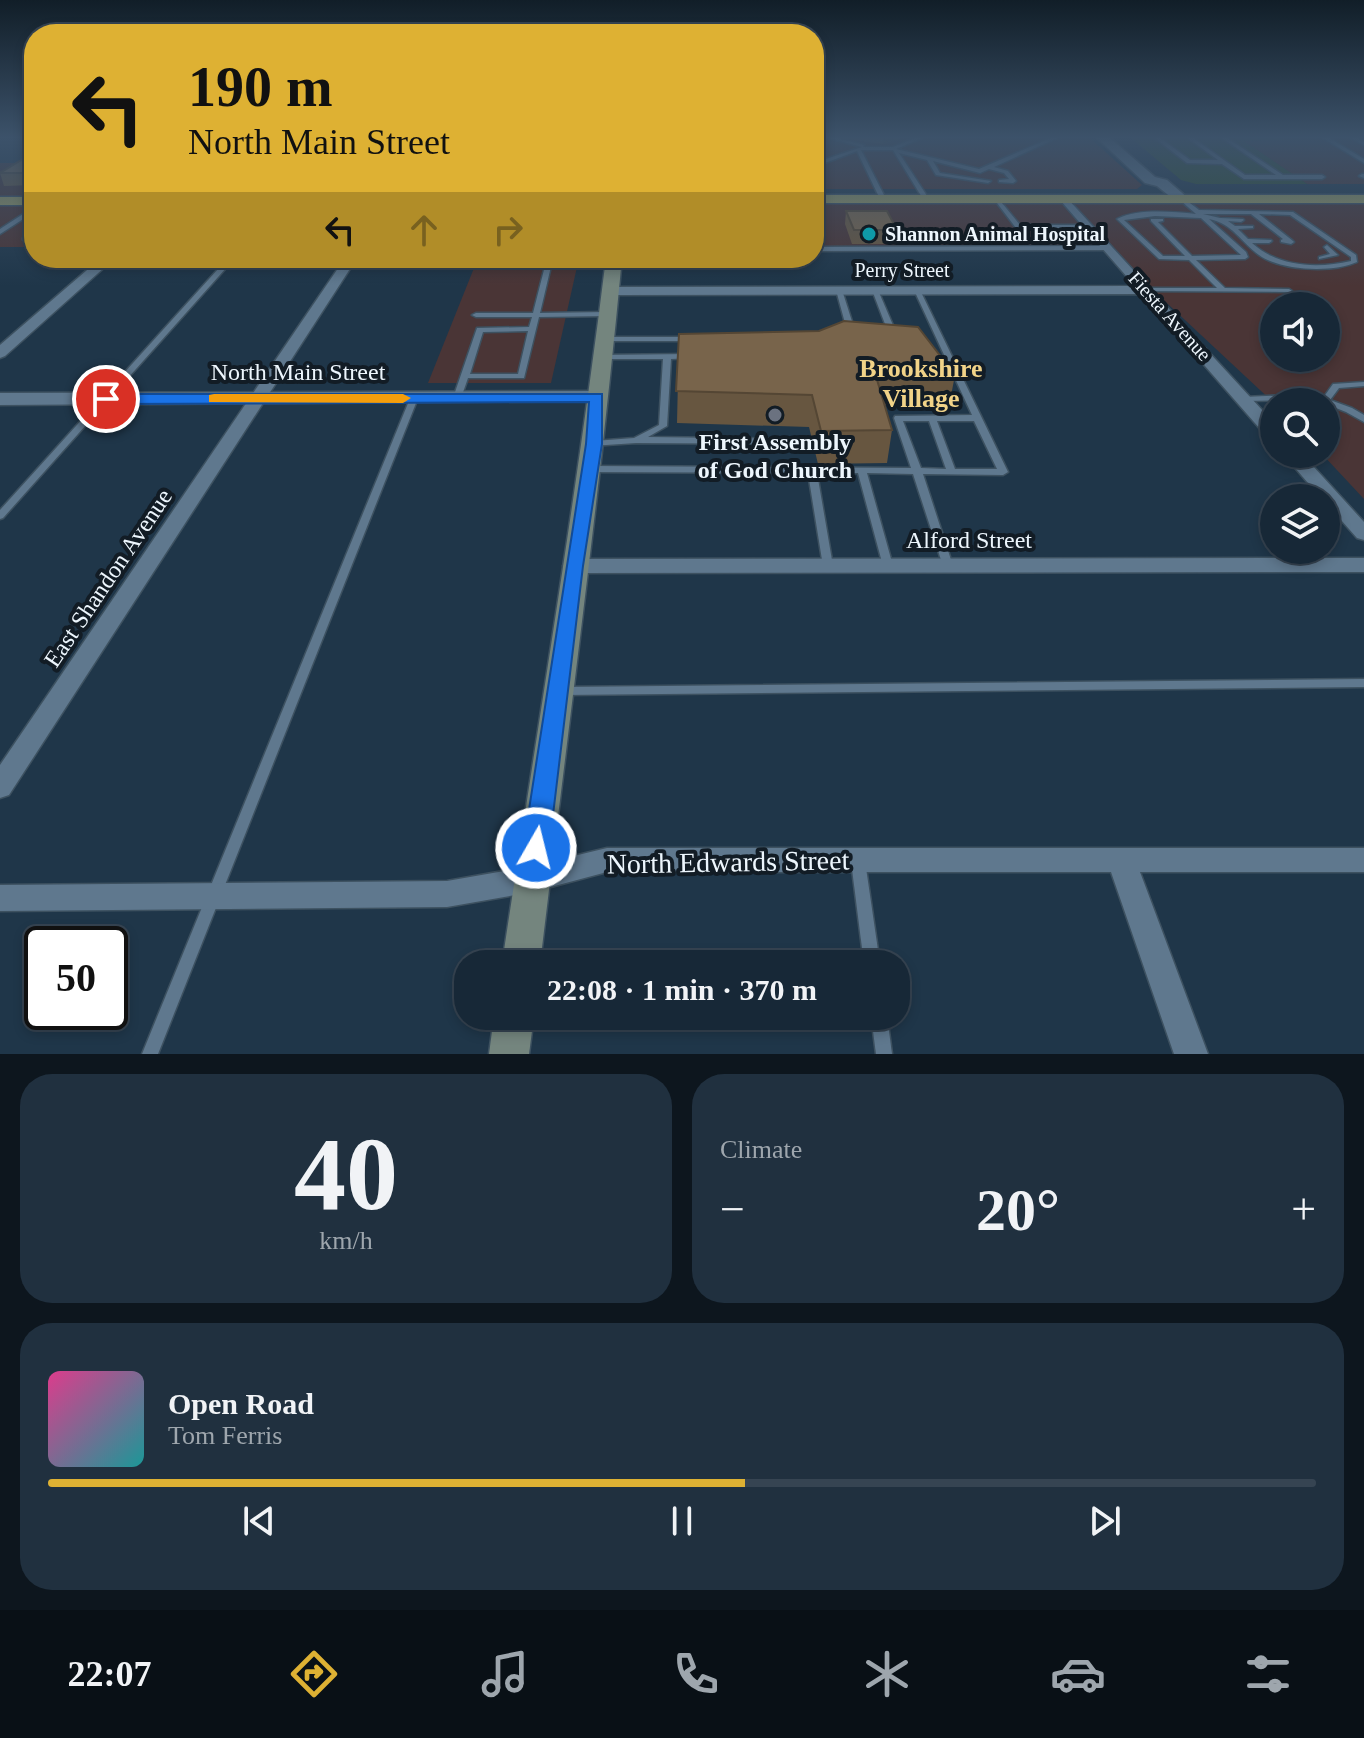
<!DOCTYPE html>
<html lang="en">
<head>
<meta charset="utf-8">
<style>
  :root { --surface:#172837; --page:#20303f; --text:#f1f3f6; --muted:#9ea6ad; --line:#364452; --accent:#deb133 }
  body { margin:0; font-family:Georgia,serif; background:var(--page); color:var(--text); height:100vh; display:flex; flex-direction:column; font-size:30px; white-space:nowrap }
  * { box-sizing:border-box; margin:0 }
  p { font-size:26px; color:var(--muted) }
  .icon { flex:none; width:44px; height:44px; fill:none; stroke:currentColor; stroke-width:2; stroke-linecap:round; stroke-linejoin:round }
  .map { position:relative; height:1054px; overflow:hidden }
  .sheet { display:flex; flex-direction:column; gap:20px; padding:20px; background:#0d161e; flex:1 }
  .sheet>* { flex:none }
  .hud { position:absolute; left:24px; top:24px; width:800px; height:244px; border-radius:32px; box-shadow:0 4px 12px #0003,0 0 0 2px var(--line); background:#deb133; color:#111; overflow:hidden }
  .tools { position:absolute; left:1260px; top:292px; display:grid; gap:16px }
  .tools a { display:grid; place-items:center; width:80px; height:80px; border-radius:50%; background:var(--surface); box-shadow:0 4px 12px #0003,0 0 0 2px var(--line); font-size:40px }
  .speed { position:absolute; left:24px; top:926px; display:flex; gap:16px; font-size:40px; font-weight:700; text-align:center }
  .speed>* { display:grid; place-content:center; width:104px; height:104px; border-radius:50%; background:var(--surface); box-shadow:0 4px 12px #0003,0 0 0 2px var(--line); line-height:1 }
  .speed .limit { border:4px solid #111; border-radius:12px; background:#fff; color:#111 }
  .pin { position:absolute; display:grid; place-items:center; width:68px; height:68px; color:#fff; margin:-34px; border:4px solid #fff; border-radius:50%; box-shadow:0 2px 8px #0007 }
  .me { position:absolute; width:88px; margin:-44px; rotate:8deg; stroke-linejoin:round; filter:drop-shadow(0 0 6px #0008) }
  .turn { display:flex; align-items:center; gap:28px; height:168px; padding:0 32px; font-size:36px }
  .turn .icon { width:104px; height:104px; stroke-width:2.5 }
  .turn b { display:block; font-size:56px; line-height:68px }
  .lanes { display:flex; align-items:center; height:76px; padding:0 32px; background:#0003; justify-content:center; gap:40px; direction:ltr }
  .lanes .off { opacity:.35 }
  .big { font-size:60px; font-weight:700; line-height:1.1 }
  .sheet .tile { flex:1; display:flex; flex-direction:column; justify-content:center; gap:12px; min-width:0; padding:0 28px; border-radius:32px; background:var(--page) }
  .sheet .dial { align-items:center; gap:0 }
  .dial b { font-size:104px; line-height:1 }
  .song { display:flex; align-items:center; gap:24px }
  .cover { width:96px; height:96px; border-radius:12px; background:linear-gradient(135deg,hsl(330 70% 55%),hsl(180 70% 35%)) }
  .played { height:8px; border-radius:4px; background:linear-gradient(90deg,var(--accent) 55%,var(--line) 55%) }
  .keys { display:flex; justify-content:space-around; direction:ltr }
  .heat { display:flex; justify-content:space-between; align-items:center; font-size:44px; direction:ltr }
  .sheet .tiles { flex:1; display:grid; gap:20px; grid-template-columns:1fr 1fr }
  .tile:last-child { grid-column:span 2 }
  .trip { position:absolute; left:454px; top:950px; width:456px; height:80px; border-radius:32px; background:var(--surface); box-shadow:0 4px 12px #0003,0 0 0 2px var(--line); font-weight:700; line-height:80px; text-align:center }
  .menu { display:flex; height:128px; justify-content:space-around; align-items:center; background:#091016; color:var(--muted) }
  .menu .icon { width:56px; height:56px }
  .menu .selected { color:var(--accent) }
  .menu b { font-size:36px; color:var(--text) }
  .map>svg:first-child { display:block }
  .commercial { fill:#4a3536; fill-rule:evenodd }
  .green { fill:#2e4d30 }
  .lines { fill:none; stroke-linecap:round; stroke-linejoin:round }
  .service-casing { stroke:#3d5160; stroke-width:3 }
  .minor-casing { stroke:#3d5160; stroke-width:3 }
  .tertiary-casing { stroke:#3d5160; stroke-width:3 }
  .secondary-casing { stroke:#3d5160; stroke-width:3 }
  .trunk-casing { stroke:#3d5160; stroke-width:3 }
  .service { fill:#5f788e; fill-rule:evenodd }
  .minor { fill:#5f788e; fill-rule:evenodd }
  .tertiary { fill:#5f788e; fill-rule:evenodd }
  .secondary { fill:#74857e; fill-rule:evenodd }
  .trunk { fill:#989a62; fill-rule:evenodd }
  .wall { fill:#675640 }
  .shaded-wall { fill:#544634 }
  .building { fill:#78644b; stroke:#544634; stroke-width:2 }
  .route { fill:#1a73e8; stroke:#114b97; stroke-width:2 }
  .slow { fill:#f59e0b }
  .culture-dot { fill:#0f9aa8; stroke:#121c25; stroke-width:3 }
  .worship-dot { fill:#6b7280; stroke:#121c25; stroke-width:3 }
  .labels { text-anchor:middle; dominant-baseline:central; stroke-width:8; stroke-linejoin:round; paint-order:stroke }
  .far-poi-label { font-size:20px; font-weight:bold; fill:#edf6fd; stroke:#121c25; text-anchor:start }
  .far-street-label { font-size:20px; fill:#edf6fd; stroke:#121c25 }
  .street-label { font-size:24px; fill:#edf6fd; stroke:#121c25 }
  .poi-label { font-size:24px; font-weight:bold; fill:#edf6fd; stroke:#121c25 }
  .neighbourhood-label { font-size:26px; font-weight:bold; fill:#f1d388; stroke:#121c25 }
  .near-street-label { font-size:28px; fill:#edf6fd; stroke:#121c25 }
</style>
</head>
<body>
<div class="map">
<svg width="1364" height="1054" viewBox="0 0 1364 1054">
  <rect width="100%" height="100%" fill="#1f3649"/>
  <g class="commercial">
    <path d="M814 138H1090L1142 185 1137 189H814Z"/>
    <path d="M1281 138H1364V184H1307L1242 140Z"/>
    <path d="M34 156V247H0V163H22Z"/>
    <path d="M814 199H1364V499L1322 454H1326V402L1274 403 1110 250H814ZM1274 306H1326V358H1274Z"/>
    <path d="M478 258H579L551 383H428Z"/>
  </g>
  <path class="green" d="M1131 138H1281L1285 140 1244 141 1307 184H1196L1181 180Z"/>
  <g class="lines">
    <defs>
      <g id="service">
        <path d="M829 138H837L864 145 863 147H893L915 138H922L896 149 979 169 1051 138H1057L994 167 1008 171 1016 181 1013 183 999 182V180L1009 179 1004 173 989 169 980 173 933 161 940 173 991 181 988 183 936 175 927 160 899 153 929 199 926 201 923 199 893 150H861L886 199 883 201 880 199 857 151 814 167V163L862 147Z"/>
        <path d="M1155 138H1160L1190 160H1218L1188 138H1193L1245 175H1276L1222 138H1227L1283 175H1322L1325 177 1322 179H1244L1222 164 1187 163Z"/>
        <path d="M1323 138H1329L1364 159V163Z"/>
        <path d="M1351 138H1357L1364 142V145Z"/>
        <path d="M1362 174H1364V178L1359 176Z"/>
        <path d="M997 197 1020 225H1090L1093 227 1090 229 1016 228 994 199Z"/>
        <path d="M1182 197 1199 210 1293 212 1356 255 1357 262C1333 273 1281 271 1259 255 1241 242 1232 223 1209 219L1246 252 1248 257 1245 259 1196 260 1225 288 1289 289 1292 291 1291 292 1144 291V289L1146 288H1217L1189 260 1159 259 1117 219C1139 208 1172 212 1196 214L1180 200V198ZM1203 214H1251L1283 239 1281 240V242L1291 244 1294 242 1293 241 1259 214 1290 215 1351 257V261C1317 269 1278 267 1252 243H1269L1272 241 1271 240 1248 239 1238 229 1253 228V226H1235L1228 221 1241 222 1244 220 1243 219 1220 218ZM1155 216 1201 218 1241 255 1192 256 1158 222 1163 221V219H1151V221L1185 256H1163L1124 220Z"/>
        <path d="M34 207V212L0 234V229Z"/>
        <path d="M34 231V236L32 237H34V241L23 240V238Z"/>
        <path d="M1327 245 1338 255 1319 259V257L1330 254 1324 247Z"/>
        <path d="M814 247 1109 246 1112 248 1109 250 814 251Z"/>
        <path d="M228 258H235L3 518 0 519V510Z"/>
        <path d="M547 258H553L540 313 607 312 611 314 607 316 539 317 524 378H468L461 398 460 400H454L453 398 477 328 529 327 532 317H476L472 315 476 313H533ZM528 331 518 374H470L483 332Z"/>
        <path d="M839 288 842 290 856 334 855 336H852L848 334 836 290Z"/>
        <path d="M875 288 878 290 898 337 897 339H891L890 337 872 290Z"/>
        <path d="M917 288 920 290 1008 472 1003 475 923 474 953 566 952 568H944L943 566 913 474 867 473 893 566 888 569 883 566 858 473H817L833 566 828 569 823 566 808 473 590 472 585 469 590 466 911 468 894 418 895 416 972 415 914 290ZM903 421H929L946 469 921 468ZM937 421H974L997 469H955Z"/>
        <path d="M601 337H690L694 339 690 341H604L600 339Z"/>
        <path d="M690 354H693V358L671 359 667 426 648 437 804 439 807 440 808 442 807 444 636 443 591 446 590 444 594 441 634 438 659 425 663 359H602L598 357 599 355Z"/>
        <path d="M1364 382V386L1339 388 1330 400 1352 408 1364 415V422L1346 412 1326 404V402L1291 400 1243 401 1239 399 1243 397 1291 395 1323 398 1333 384Z"/>
        <path d="M411 396H417L418 398 158 1054H142Z"/>
        <path d="M1364 679V687L562 695 558 694 556 691 558 688 562 687Z"/>
        <path d="M858 855 863 857 865 861 880 964H864L851 861 853 857Z"/>
        <path d="M871 1016H887L892 1054H876Z"/>
      </g>
      <g id="minor">
        <path d="M1065 196 1274 423V439L1268 438 1142 294 610 295 603 291 610 287 1135 286 1061 201 1059 199Z"/>
        <path d="M101 258H115L5 356 0 358V345Z"/>
        <path d="M345 258H357L9 795 0 798V765Z"/>
        <path d="M1283 454H1302L1364 522V540L1357 538 1326 503V498H1321Z"/>
        <path d="M1364 558V572L574 573 563 566 574 559Z"/>
        <path d="M607 848H1364V872H1140L1208 1054H1174L1111 872H607L532 892 447 907 0 911V885L447 881 532 866Z"/>
      </g>
      <g id="tertiary">
        <path d="M1097 138H1110L1155 177 1167 180 1189 199 1177 202 1157 186 1145 183Z"/>
        <path d="M597 391 604 393 607 397 604 401 0 405V393Z"/>
      </g>
      <g id="secondary">
        <path d="M606 258H622C600 494 568 729 540 964H502C537 729 577 494 606 258Z"/>
        <path d="M494 1016H534L529 1054H489Z"/>
      </g>
      <g id="trunk">
        <rect x="814" y="195" width="550" height="8"/>
        <rect x="0" y="197" width="34" height="8"/>
      </g>
    </defs>
    <use href="#service" class="service-casing"/>
    <use href="#minor" class="minor-casing"/>
    <use href="#tertiary" class="tertiary-casing"/>
    <use href="#secondary" class="secondary-casing"/>
    <use href="#trunk" class="trunk-casing"/>
    <use href="#service" class="service"/>
    <use href="#minor" class="minor"/>
    <use href="#tertiary" class="tertiary"/>
    <use href="#secondary" class="secondary"/>
    <use href="#trunk" class="trunk"/>
  </g>
  <g class="wall">
    <path d="M841 138H901L883 144Z"/>
    <path d="M34 156V185L4 186 0 173Z"/>
    <path d="M846 211 897 230 895 244H852L845 224Z"/>
    <path d="M679 334 955 375 949 406 884 405 892 430 887 463 818 464 809 427 677 423Z"/>
  </g>
  <path class="shaded-wall" d="M884 138H901L883 144Z"/>
  <g class="building">
    <path d="M28 156H34V173H0Z"/>
    <path d="M846 211H887L897 230H854Z"/>
    <path d="M844 321 918 327 955 375 875 373 892 430 821 431 812 395 676 391 679 334 819 331Z"/>
  </g>
  <linearGradient id="sky" x2="0" y2="1"><stop stop-color="#111e28"/><stop offset="0.48" stop-color="#3c526a"/><stop offset="1" stop-color="#3c526a" stop-opacity="0"/></linearGradient>
  <rect width="1364" height="286" fill="url(#sky)"/>
  <path class="route" d="M602 394V444L583 566 549 848 545 856 536 859 527 856 523 848 586 444 589 402 106 404 99 399 106 394Z"/>
  <path class="slow" d="M214 394H403L411 398 403 403 209 402V395Z"/>
  <circle class="culture-dot" cx="869" cy="234" r="8"/>
  <circle class="worship-dot" cx="775" cy="415" r="8"/>
  <g class="labels">
    <g class="far-poi-label">
      <text x="885" y="234">Shannon Animal Hospital</text>
    </g>
    <g class="far-street-label">
      <text x="902" y="270">Perry Street</text>
      <text transform="translate(1170 316) rotate(48)">Fiesta Avenue</text>
    </g>
    <g class="street-label">
      <text x="298" y="372">North Main Street</text>
      <text x="969" y="540">Alford Street</text>
      <text transform="translate(108 578) rotate(-56)">East Shandon Avenue</text>
    </g>
    <g class="poi-label">
      <text x="775" y="442">First Assembly<tspan x="775" dy="28">of God Church</tspan></text>
    </g>
    <g class="neighbourhood-label">
      <text x="921" y="368">Brookshire<tspan x="921" dy="30">Village</tspan></text>
    </g>
    <g class="near-street-label">
      <text transform="translate(728 862) rotate(-1)">North Edwards Street</text>
    </g>
  </g>
</svg>
<div class="tools">
<a><svg class="icon" aria-label="sound" viewBox="0 0 24 24"><path d="M4 9h4l5-4v14l-5-4H4zM17 9q2 3 0 6"/></svg></a>
<a><svg class="icon" aria-label="search" viewBox="0 0 24 24"><circle cx="10" cy="10" r="6"/><path d="M15 15l6 6"/></svg></a>
<a><svg class="icon" aria-label="layers" viewBox="0 0 24 24"><path d="M12 4l9 5-9 5-9-5zM3 14l9 5 9-5"/></svg></a>
</div>
<div class="speed"><div class="limit">50</div></div>
<div class="pin" style="left:106px;top:399px;background:#d93025"><svg class="icon" aria-label="arrive" viewBox="0 0 24 24"><path d="M6 21V4h12l-3 4 3 4H6"/></svg></div>
<svg class="me" style="left:536px;top:848px" viewBox="-20 -20 40 40"><circle r="17" fill="#1a73e8" stroke="#fff" stroke-width="3"/><path d="M0-11L8 9 0 5-8 9z" fill="#fff"/></svg>
<div class="trip">22:08 · 1 min · 370 m</div>
<div class="hud">
<div class="turn"><svg class="icon" aria-label="left" viewBox="0 0 24 24"><path d="M17 20v-9H6M10 6l-5 5 5 5"/></svg><div><b>190 m</b>North Main Street</div></div>
<div class="lanes"><svg class="icon" aria-label="left" viewBox="0 0 24 24"><path d="M17 20v-9H6M10 6l-5 5 5 5"/></svg><svg class="icon off" aria-label="ahead" viewBox="0 0 24 24"><path d="M12 20V5M6 11l6-6 6 6"/></svg><svg class="icon off" aria-label="right" viewBox="0 0 24 24"><path d="M7 20v-9h11M14 6l5 5-5 5"/></svg></div>
</div>
</div>
<section class="sheet">
<div class="tiles">
<div class="tile dial"><b>40</b><p>km/h</p></div>
<div class="tile"><p>Climate</p>
<div class="heat"><a>−</a><b class="big">20°</b><a>+</a></div>
</div>
<div class="tile">
<div class="song"><i class="cover"></i><div><b>Open Road</b><p>Tom Ferris</p></div></div>
<div class="played"></div>
<div class="keys"><svg class="icon" aria-label="previous" viewBox="0 0 24 24"><path d="M18 5L8 12l10 7zM5 5v14"/></svg><svg class="icon" aria-label="pause" viewBox="0 0 24 24"><path d="M8 5v14M16 5v14"/></svg><svg class="icon" aria-label="next" viewBox="0 0 24 24"><path d="M6 5l10 7-10 7zM19 5v14"/></svg></div>
</div>
</div>
</section>
<nav class="menu">
<b>22:07</b>
<svg class="icon selected" aria-label="directions" viewBox="0 0 24 24"><path d="M12 3l9 9-9 9-9-9zM9 14v-3h6M13 9l2 2-2 2"/></svg>
<svg class="icon" aria-label="music" viewBox="0 0 24 24"><path d="M9 18V5l10-2v13"/><circle cx="6" cy="18" r="3"/><circle cx="16" cy="16" r="3"/></svg>
<svg class="icon" aria-label="phone" viewBox="0 0 24 24"><path d="M5 4h4l2 5-3 2q2 4 5 5l2-3 5 2v4C11 20 4 13 5 4z"/></svg>
<svg class="icon" aria-label="climate" viewBox="0 0 24 24"><path d="M12 3v18M4 7l16 10M4 17L20 7"/></svg>
<svg class="icon" aria-label="car" viewBox="0 0 24 24"><path d="M5 17H2v-5l4-1 3-4h7l3 4 3 1v5h-3M9 17h6M6 11h13"/><circle cx="7" cy="17" r="2"/><circle cx="17" cy="17" r="2"/></svg>
<svg class="icon" aria-label="filters" viewBox="0 0 24 24"><path d="M4 7h16M4 17h16"/><circle cx="9" cy="7" r="2"/><circle cx="15" cy="17" r="2"/></svg>
</nav>
</body>
</html>
